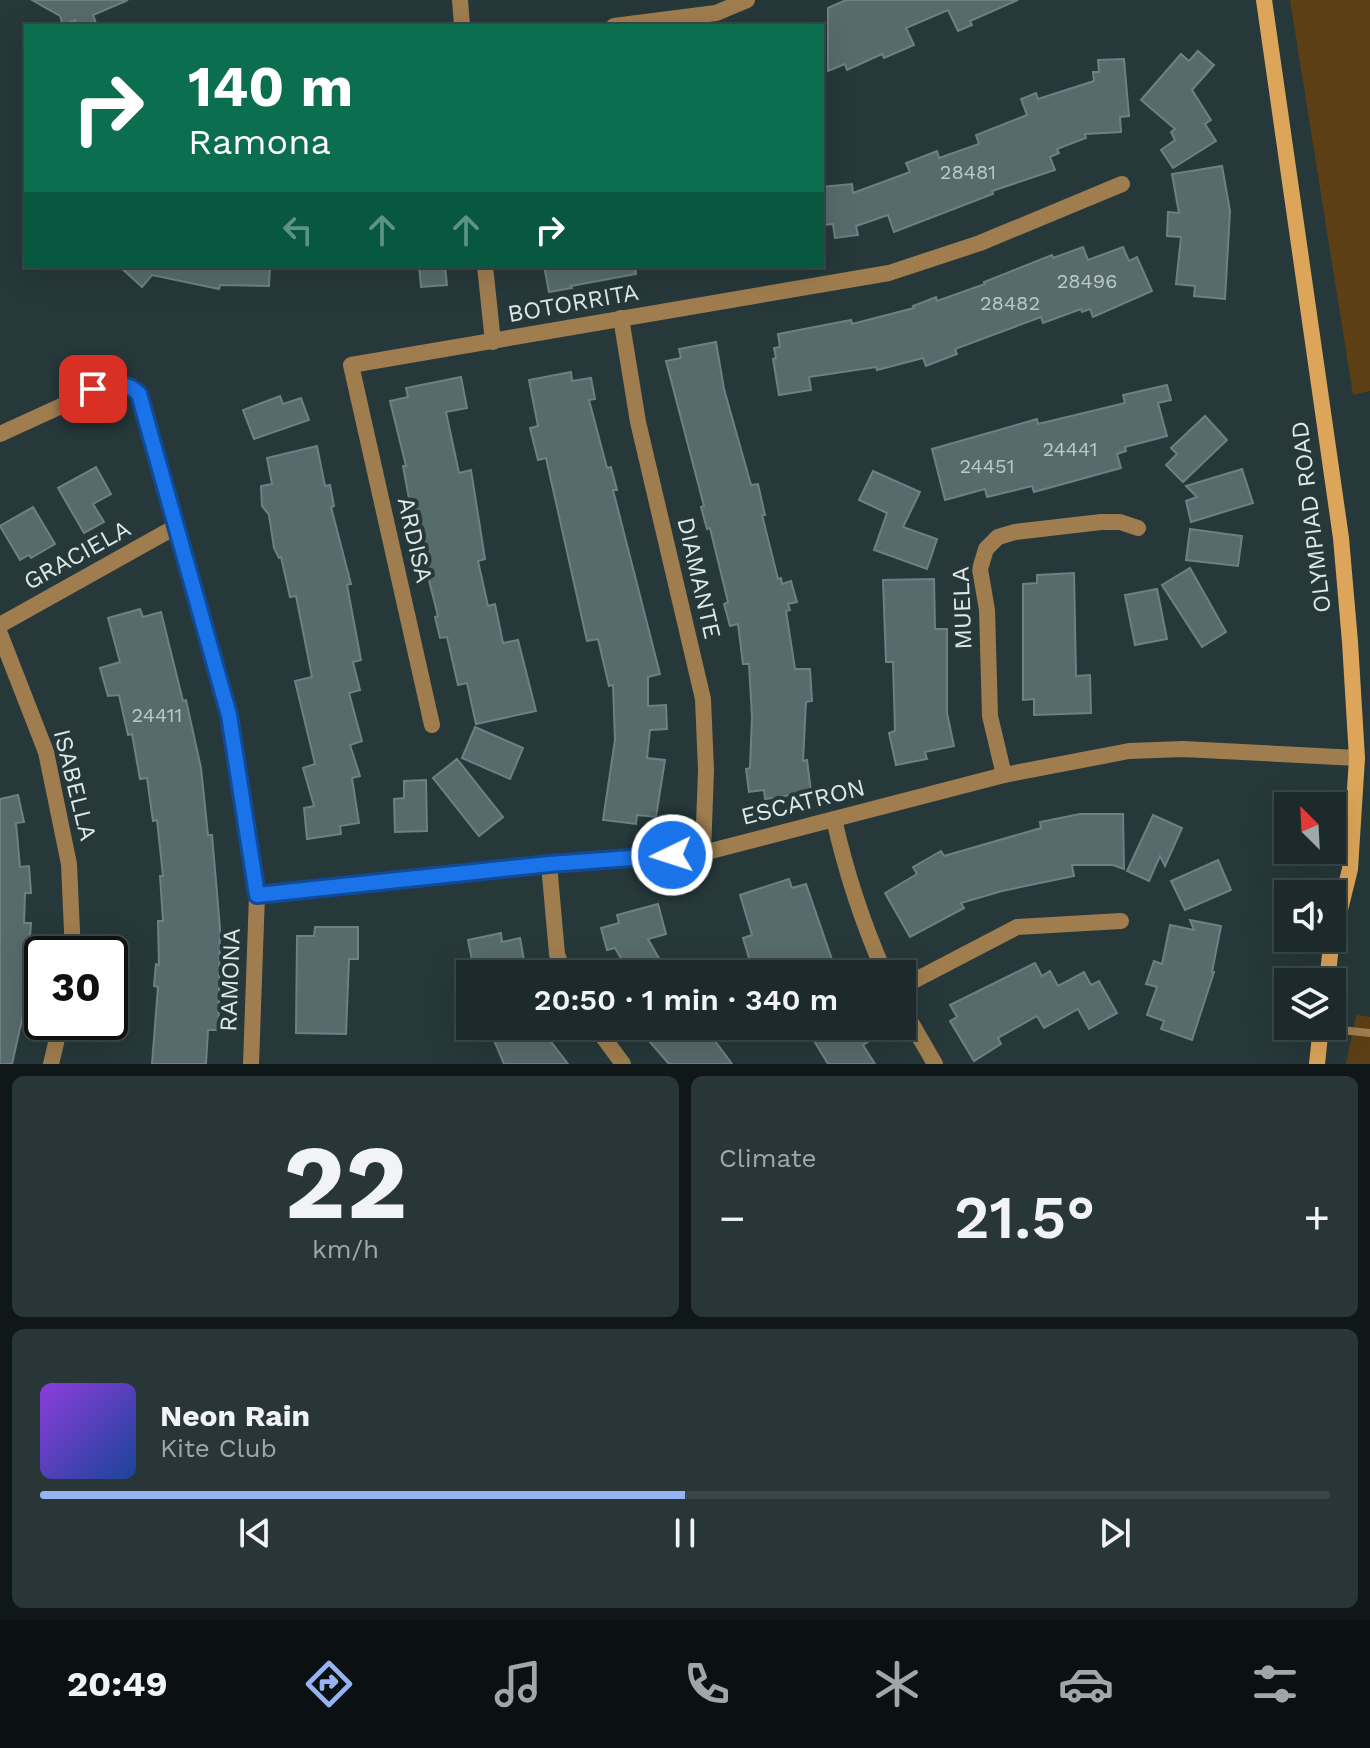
<!DOCTYPE html>
<html lang="en">
<head>
<meta charset="utf-8">
<style>
  :root { --surface:#1c2a2c; --page:#293638; --text:#f1f3f6; --muted:#a0a7a9; --line:#3a4648; --accent:#95b2f1 }
  body { margin:0; font-family:"Work Sans",sans-serif; background:var(--page); color:var(--text); height:100vh; display:flex; flex-direction:column; font-size:30px; white-space:nowrap }
  * { box-sizing:border-box; margin:0 }
  p { font-size:26px; color:var(--muted) }
  .icon { flex:none; width:44px; height:44px; fill:none; stroke:currentColor; stroke-width:2; stroke-linecap:round; stroke-linejoin:round }
  .map { position:relative; height:1064px; overflow:hidden }
  .drawer { display:flex; flex-direction:column; gap:12px; padding:12px; background:#0f1718; flex:1 }
  .drawer>* { flex:none }
  .guide { position:absolute; left:24px; top:24px; width:800px; height:244px; border-radius:0px; box-shadow:0 8px 32px #0002,0 0 0 2px var(--line); background:#0b6e4f; color:#fff; overflow:hidden }
  .needle { width:52px; rotate:336deg }
  .controls { position:absolute; left:1274px; top:792px; display:grid; gap:16px }
  .controls a { display:grid; place-items:center; width:72px; height:72px; border-radius:0px; background:var(--surface); box-shadow:0 8px 32px #0002,0 0 0 2px var(--line); font-size:40px }
  .speed { position:absolute; left:24px; top:936px; display:flex; gap:16px; font-size:40px; font-weight:700; text-align:center }
  .speed>* { display:grid; place-content:center; width:104px; height:104px; border-radius:50%; background:var(--surface); box-shadow:0 8px 32px #0002,0 0 0 2px var(--line); line-height:1 }
  .speed .limit { border:4px solid #111; border-radius:12px; background:#fff; color:#111 }
  .pin { position:absolute; display:grid; place-items:center; width:68px; height:68px; color:#fff; margin:-34px; border-radius:16px; box-shadow:0 4px 12px #0006 }
  .me { position:absolute; width:88px; margin:-44px; rotate:266deg; stroke-linejoin:round; filter:drop-shadow(0 0 6px #0008) }
  .turn { display:flex; align-items:center; gap:28px; height:168px; padding:0 32px; font-size:36px }
  .turn .icon { width:104px; height:104px; stroke-width:2.5 }
  .turn b { display:block; font-size:56px; line-height:68px }
  .lanes { display:flex; align-items:center; height:76px; padding:0 32px; background:#0003; justify-content:center; gap:40px; direction:ltr }
  .lanes .off { opacity:.35 }
  .big { font-size:60px; font-weight:600; line-height:1.1 }
  .drawer .widget { flex:1; display:flex; flex-direction:column; justify-content:center; gap:12px; min-width:0; padding:0 28px; border-radius:12px; background:var(--page) }
  .drawer .dial { align-items:center; gap:0 }
  .dial b { font-size:104px; line-height:1 }
  .song { display:flex; align-items:center; gap:24px }
  .cover { width:96px; height:96px; border-radius:12px; background:linear-gradient(135deg,hsl(270 70% 55%),hsl(220 70% 35%)) }
  .played { height:8px; border-radius:4px; background:linear-gradient(90deg,var(--accent) 50%,var(--line) 50%) }
  .keys { display:flex; justify-content:space-around; direction:ltr }
  .heat { display:flex; justify-content:space-between; align-items:center; font-size:44px; direction:ltr }
  .drawer .tiles { flex:1; display:grid; gap:12px; grid-template-columns:1fr 1fr }
  .widget:last-child { grid-column:span 2 }
  .trip { position:absolute; left:456px; top:960px; width:460px; height:80px; border-radius:0px; background:var(--surface); box-shadow:0 8px 32px #0002,0 0 0 2px var(--line); font-weight:600; line-height:80px; text-align:center }
  .menu { display:flex; height:128px; justify-content:space-around; align-items:center; background:#0b1112; color:var(--muted) }
  .menu .icon { width:56px; height:56px }
  .menu .selected { color:var(--accent) }
  .menu b { font-size:36px; color:var(--text) }
  .map>svg:first-child { display:block }
  .green { fill:#5c3f14 }
  .building { fill:#576a6c; stroke:#6d8183; stroke-width:2 }
  .lines { fill:none; stroke-linecap:round; stroke-linejoin:round }
  .lane { stroke:#9f7d4f; stroke-width:8 }
  .street { stroke:#9f7d4f; stroke-width:16 }
  .secondary { stroke:#dca559; stroke-width:16 }
  .route-casing { stroke:#114b97; stroke-width:20 }
  .route { stroke:#1a73e8; stroke-width:14 }
  .labels { text-anchor:middle; dominant-baseline:central; stroke-width:8; stroke-linejoin:round; paint-order:stroke }
  .number-label { font-size:20px; fill:#bcc8ca }
  .street-label { font-size:24px; fill:#dee8e9; stroke:#26383a }
</style>
</head>
<body>
<div class="map">
<svg width="1370" height="1064" viewBox="0 0 1370 1064">
  <rect width="100%" height="100%" fill="#26383a"/>
  <g class="green">
    <path d="M1290 0H1370V391L1353 395Z"/>
    <path d="M1356 1015 1370 1017V1064H1346Z"/>
  </g>
  <g class="building">
    <path d="M32 0H128L93 15 97 26H77L75 20 63 25 60 16Z"/>
    <path d="M846 0H1018L970 21 972 25 958 31 948 10 906 28 914 45 884 58 882 54 847 70 845 64 828 71V8Z"/>
    <path d="M1198 51 1214 65 1192 90 1211 120 1205 124 1216 141 1173 168 1161 150 1175 140 1171 132 1175 129 1141 100 1181 54 1189 61Z"/>
    <path d="M1124 59 1129 116 1120 117 1121 132 1085 134 1086 138 1057 149 1059 153 1050 157 1055 170 992 191 993 194 894 232 888 215 856 226 858 235 835 238 833 224 824 225 822 187 852 184 853 193 910 172 906 163 937 151 939 158 979 144 976 135 1027 115 1021 99 1036 93 1038 99 1094 81 1093 72H1099L1098 60Z"/>
    <path d="M1222 166 1230 211 1225 299 1194 296 1195 286 1176 284 1181 237 1167 236 1168 212 1179 213 1172 174Z"/>
    <path d="M1083 247 1088 260 1123 247 1129 261 1137 257 1152 291 1093 317 1090 309 1082 312 1081 309 1043 323 1041 317 955 349 957 354 926 366 923 358 877 370 876 367 809 377 811 390 779 395 773 359 776 358 774 348 780 347 778 334 851 320 852 324 914 308 913 306 936 297 937 301 985 284 984 282 1052 255 1053 258Z"/>
    <path d="M119 266H270L269 286 220 285 219 289 152 275 142 287Z"/>
    <path d="M419 266H445L447 285 421 287Z"/>
    <path d="M544 266H635L636 274 571 286 572 288 549 292Z"/>
    <path d="M716 342 724 389 751 485 758 484 765 515H762L778 579 781 578 782 584 791 581 797 602 788 604 790 610 786 611 795 669H810L812 701 806 702 803 761 807 760 811 792 765 799 764 790 749 792 746 769 750 768 752 717 749 664H743L738 624 730 626 724 604 728 602 710 528 707 529 701 507 704 506 666 361 681 358 679 349Z"/>
    <path d="M571 372 572 381 591 378 595 399 589 400 607 468 611 467 617 490H613L660 674 648 677V706L666 705 667 729 650 730 647 758 665 760 656 817 637 815 636 824 603 820 615 740 613 685 609 686 598 639 587 641 546 458 538 460 530 428 538 426 529 380Z"/>
    <path d="M461 377 467 408 446 412 459 473 471 470 485 559 478 561 488 606 495 604 503 643 518 640 536 711 476 724 467 683 458 685 447 637 440 638 435 617 438 616 418 537H416L403 466H406L390 401 408 397 406 388Z"/>
    <path d="M1167 385 1171 400 1158 403 1167 436 1125 447 1126 451 1117 454 1121 468 1034 492 1032 486 987 497 985 489 945 500 932 449 1037 419 1038 424 1125 403 1123 395Z"/>
    <path d="M280 396 283 404 301 398 309 420 254 439 243 410Z"/>
    <path d="M1205 416 1227 440 1183 482 1166 465 1177 454 1171 448Z"/>
    <path d="M317 446 325 486 330 485 334 506 331 507 351 584 347 585 361 660 353 662 360 690 349 693 362 741 350 745 360 776 352 778 359 823 340 826 341 834 307 839 304 808 314 806 303 768 315 764 295 681 312 677 296 596 290 597 281 557 279 558 274 548 269 515 262 506 261 486 272 484 267 458Z"/>
    <path d="M96 467 111 494 93 504 104 522 84 533 58 488Z"/>
    <path d="M1242 469 1253 503 1191 522 1186 501 1197 497 1186 486Z"/>
    <path d="M873 471 920 492 903 527 937 539 927 569 874 550 887 513 859 500Z"/>
    <path d="M33 507 55 544 31 558 29 555 20 560 0 526Z"/>
    <path d="M1190 529 1242 536 1238 566 1186 560Z"/>
    <path d="M1190 568 1226 632 1202 647 1162 585Z"/>
    <path d="M1074 573 1076 676 1090 675 1091 713 1034 715V699L1023 700V584L1037 583V575Z"/>
    <path d="M934 579 935 629H947V713L954 746 925 752 927 759 896 765 889 733 895 731 893 662H886L883 580Z"/>
    <path d="M1157 589 1167 639 1135 645 1125 595Z"/>
    <path d="M140 609 143 617 161 612 183 701 186 700 201 768 208 835H212L220 928 219 1007 218 1030H208L206 1064H152L158 987 154 986 156 964 159 965 158 921H163L160 876H163L157 820 153 821 147 778 140 779 132 734 128 735 119 695 108 696 100 668 120 662 108 618Z"/>
    <path d="M475 727 523 748 510 779 462 758Z"/>
    <path d="M457 759 503 817 479 836 433 778Z"/>
    <path d="M426 780 427 831 395 832 394 799 404 798V781Z"/>
    <path d="M18 795 24 822 16 823 20 867 29 866 31 893H25L24 923H31L26 988H30L26 1016 23 1015 12 1064H0V799Z"/>
    <path d="M1080 814H1123L1124 869 1113 865H1072L1074 876 1002 891 961 903 964 908 910 937 885 893 917 874 913 867 941 851 944 856 1041 828 1040 822Z"/>
    <path d="M1153 815 1182 828 1165 866 1160 856 1149 881 1127 871Z"/>
    <path d="M1218 860 1231 890 1185 910 1171 881Z"/>
    <path d="M789 879 792 888 806 884 837 974H781L775 961 752 968 743 938 752 935 740 895Z"/>
    <path d="M658 904 666 934 648 939 668 974H630L615 948 607 950 601 928 619 923 617 915Z"/>
    <path d="M1190 920 1221 926 1212 972H1214L1192 1040 1161 1029 1164 1021 1147 1015 1157 987 1146 984 1154 961 1162 964 1170 925 1194 930Z"/>
    <path d="M315 927H358V959H349L346 1034 296 1033 297 936H314Z"/>
    <path d="M501 933 502 942 520 938 524 960 474 970 468 940Z"/>
    <path d="M1035 963 1042 976 1050 971 1058 986 1084 972 1091 985 1099 981 1117 1013 1089 1029 1078 1009 1044 1028 1037 1016 998 1038 1001 1044 974 1061 950 1021 957 1017 950 1005Z"/>
    <path d="M488 1026H545L552 1043 568 1064H504Z"/>
    <path d="M636 1026H704L732 1064H669Z"/>
    <path d="M805 1026H867L874 1038 863 1045 875 1064H828Z"/>
  </g>
  <g class="lines">
    <path class="lane" d="M1321 1028 1370 1033"/>
    <g class="street">
      <path d="M460 0 462 26"/>
      <path d="M614 26 716 13 747 0"/>
      <path d="M485 266 493 342"/>
      <path d="M621 318 638 422 703 699 706 770 703 853"/>
      <path d="M0 434 105 386C119 384 129 384 139 394L229 715 257 895 251 1064"/>
      <path d="M0 625 177 526"/>
      <path d="M0 634 46 752 69 864 73 954"/>
      <path d="M432 725 351 365 889 273 980 243 1122 184"/>
      <path d="M1004 775 990 716 987 610 980 569 986 549 998 537 1015 532 1101 522H1120L1138 528"/>
      <path d="M834 819C846 873 863 924 885 974"/>
      <path d="M549 864 557 954 564 974"/>
      <path d="M257 895 549 864 703 853 1004 775 1129 751 1183 749 1357 758"/>
      <path d="M902 987 1017 927 1121 921"/>
      <path d="M902 1007 935 1064"/>
      <path d="M595 1026 623 1064"/>
      <path d="M51 1064 61 1022"/>
    </g>
    <g class="secondary">
      <path d="M1264 0 1341 538 1350 642 1357 758 1350 869 1331 946 1327 982"/>
      <path d="M1317 1064 1321 1026"/>
    </g>
  </g>
  <g class="lines">
    <defs>
      <path id="route" d="M93 389C109 384 126 380 139 394L229 715 257 895 549 864 672 855"/>
    </defs>
    <use href="#route" class="route-casing"/>
    <use href="#route" class="route"/>
  </g>
  <g class="labels">
    <g class="number-label">
      <text x="968" y="172">28481</text>
      <text x="1087" y="281">28496</text>
      <text x="1010" y="303">28482</text>
      <text x="1070" y="449">24441</text>
      <text x="987" y="466">24451</text>
      <text x="157" y="715">24411</text>
    </g>
    <g class="street-label">
      <text transform="translate(573 303) rotate(-10)">BOTORRITA</text>
      <text transform="translate(1311 517) rotate(-97)">OLYMPIAD ROAD</text>
      <text transform="translate(415 540) rotate(77)">ARDISA</text>
      <text transform="translate(77 555) rotate(-29)">GRACIELA</text>
      <text transform="translate(699 578) rotate(77)">DIAMANTE</text>
      <text transform="translate(962 608) rotate(-92)">MUELA</text>
      <text transform="translate(75 785) rotate(76)">ISABELLA</text>
      <text transform="translate(803 802) rotate(-14)">ESCATRON</text>
      <text transform="translate(230 980) rotate(-88)">RAMONA</text>
    </g>
  </g>
</svg>
<div class="controls">
<a><svg class="needle" viewBox="-14 -14 28 28"><path d="M0-13l5 13h-10z" fill="#e53935"/><path d="M0 13l5-13h-10z" fill="#a0a7a9"/></svg></a>
<a><svg class="icon" aria-label="sound" viewBox="0 0 24 24"><path d="M4 9h4l5-4v14l-5-4H4zM17 9q2 3 0 6"/></svg></a>
<a><svg class="icon" aria-label="layers" viewBox="0 0 24 24"><path d="M12 4l9 5-9 5-9-5zM3 14l9 5 9-5"/></svg></a>
</div>
<div class="speed"><div class="limit">30</div></div>
<div class="pin" style="left:93px;top:389px;background:#d93025"><svg class="icon" aria-label="arrive" viewBox="0 0 24 24"><path d="M6 21V4h12l-3 4 3 4H6"/></svg></div>
<svg class="me" style="left:672px;top:855px" viewBox="-20 -20 40 40"><circle r="17" fill="#1a73e8" stroke="#fff" stroke-width="3"/><path d="M0-11L8 9 0 5-8 9z" fill="#fff"/></svg>
<div class="trip">20:50 · 1 min · 340 m</div>
<div class="guide">
<div class="turn"><svg class="icon" aria-label="right" viewBox="0 0 24 24"><path d="M7 20v-9h11M14 6l5 5-5 5"/></svg><div><b>140 m</b>Ramona</div></div>
<div class="lanes"><svg class="icon off" aria-label="left" viewBox="0 0 24 24"><path d="M17 20v-9H6M10 6l-5 5 5 5"/></svg><svg class="icon off" aria-label="ahead" viewBox="0 0 24 24"><path d="M12 20V5M6 11l6-6 6 6"/></svg><svg class="icon off" aria-label="ahead" viewBox="0 0 24 24"><path d="M12 20V5M6 11l6-6 6 6"/></svg><svg class="icon" aria-label="right" viewBox="0 0 24 24"><path d="M7 20v-9h11M14 6l5 5-5 5"/></svg></div>
</div>
</div>
<section class="drawer">
<div class="tiles">
<div class="widget dial"><b>22</b><p>km/h</p></div>
<div class="widget"><p>Climate</p>
<div class="heat"><a>−</a><b class="big">21.5°</b><a>+</a></div>
</div>
<div class="widget">
<div class="song"><i class="cover"></i><div><b>Neon Rain</b><p>Kite Club</p></div></div>
<div class="played"></div>
<div class="keys"><svg class="icon" aria-label="previous" viewBox="0 0 24 24"><path d="M18 5L8 12l10 7zM5 5v14"/></svg><svg class="icon" aria-label="pause" viewBox="0 0 24 24"><path d="M8 5v14M16 5v14"/></svg><svg class="icon" aria-label="next" viewBox="0 0 24 24"><path d="M6 5l10 7-10 7zM19 5v14"/></svg></div>
</div>
</div>
</section>
<nav class="menu">
<b>20:49</b>
<svg class="icon selected" aria-label="directions" viewBox="0 0 24 24"><path d="M12 3l9 9-9 9-9-9zM9 14v-3h6M13 9l2 2-2 2"/></svg>
<svg class="icon" aria-label="music" viewBox="0 0 24 24"><path d="M9 18V5l10-2v13"/><circle cx="6" cy="18" r="3"/><circle cx="16" cy="16" r="3"/></svg>
<svg class="icon" aria-label="phone" viewBox="0 0 24 24"><path d="M5 4h4l2 5-3 2q2 4 5 5l2-3 5 2v4C11 20 4 13 5 4z"/></svg>
<svg class="icon" aria-label="climate" viewBox="0 0 24 24"><path d="M12 3v18M4 7l16 10M4 17L20 7"/></svg>
<svg class="icon" aria-label="car" viewBox="0 0 24 24"><path d="M5 17H2v-5l4-1 3-4h7l3 4 3 1v5h-3M9 17h6M6 11h13"/><circle cx="7" cy="17" r="2"/><circle cx="17" cy="17" r="2"/></svg>
<svg class="icon" aria-label="filters" viewBox="0 0 24 24"><path d="M4 7h16M4 17h16"/><circle cx="9" cy="7" r="2"/><circle cx="15" cy="17" r="2"/></svg>
</nav>
</body>
</html>
